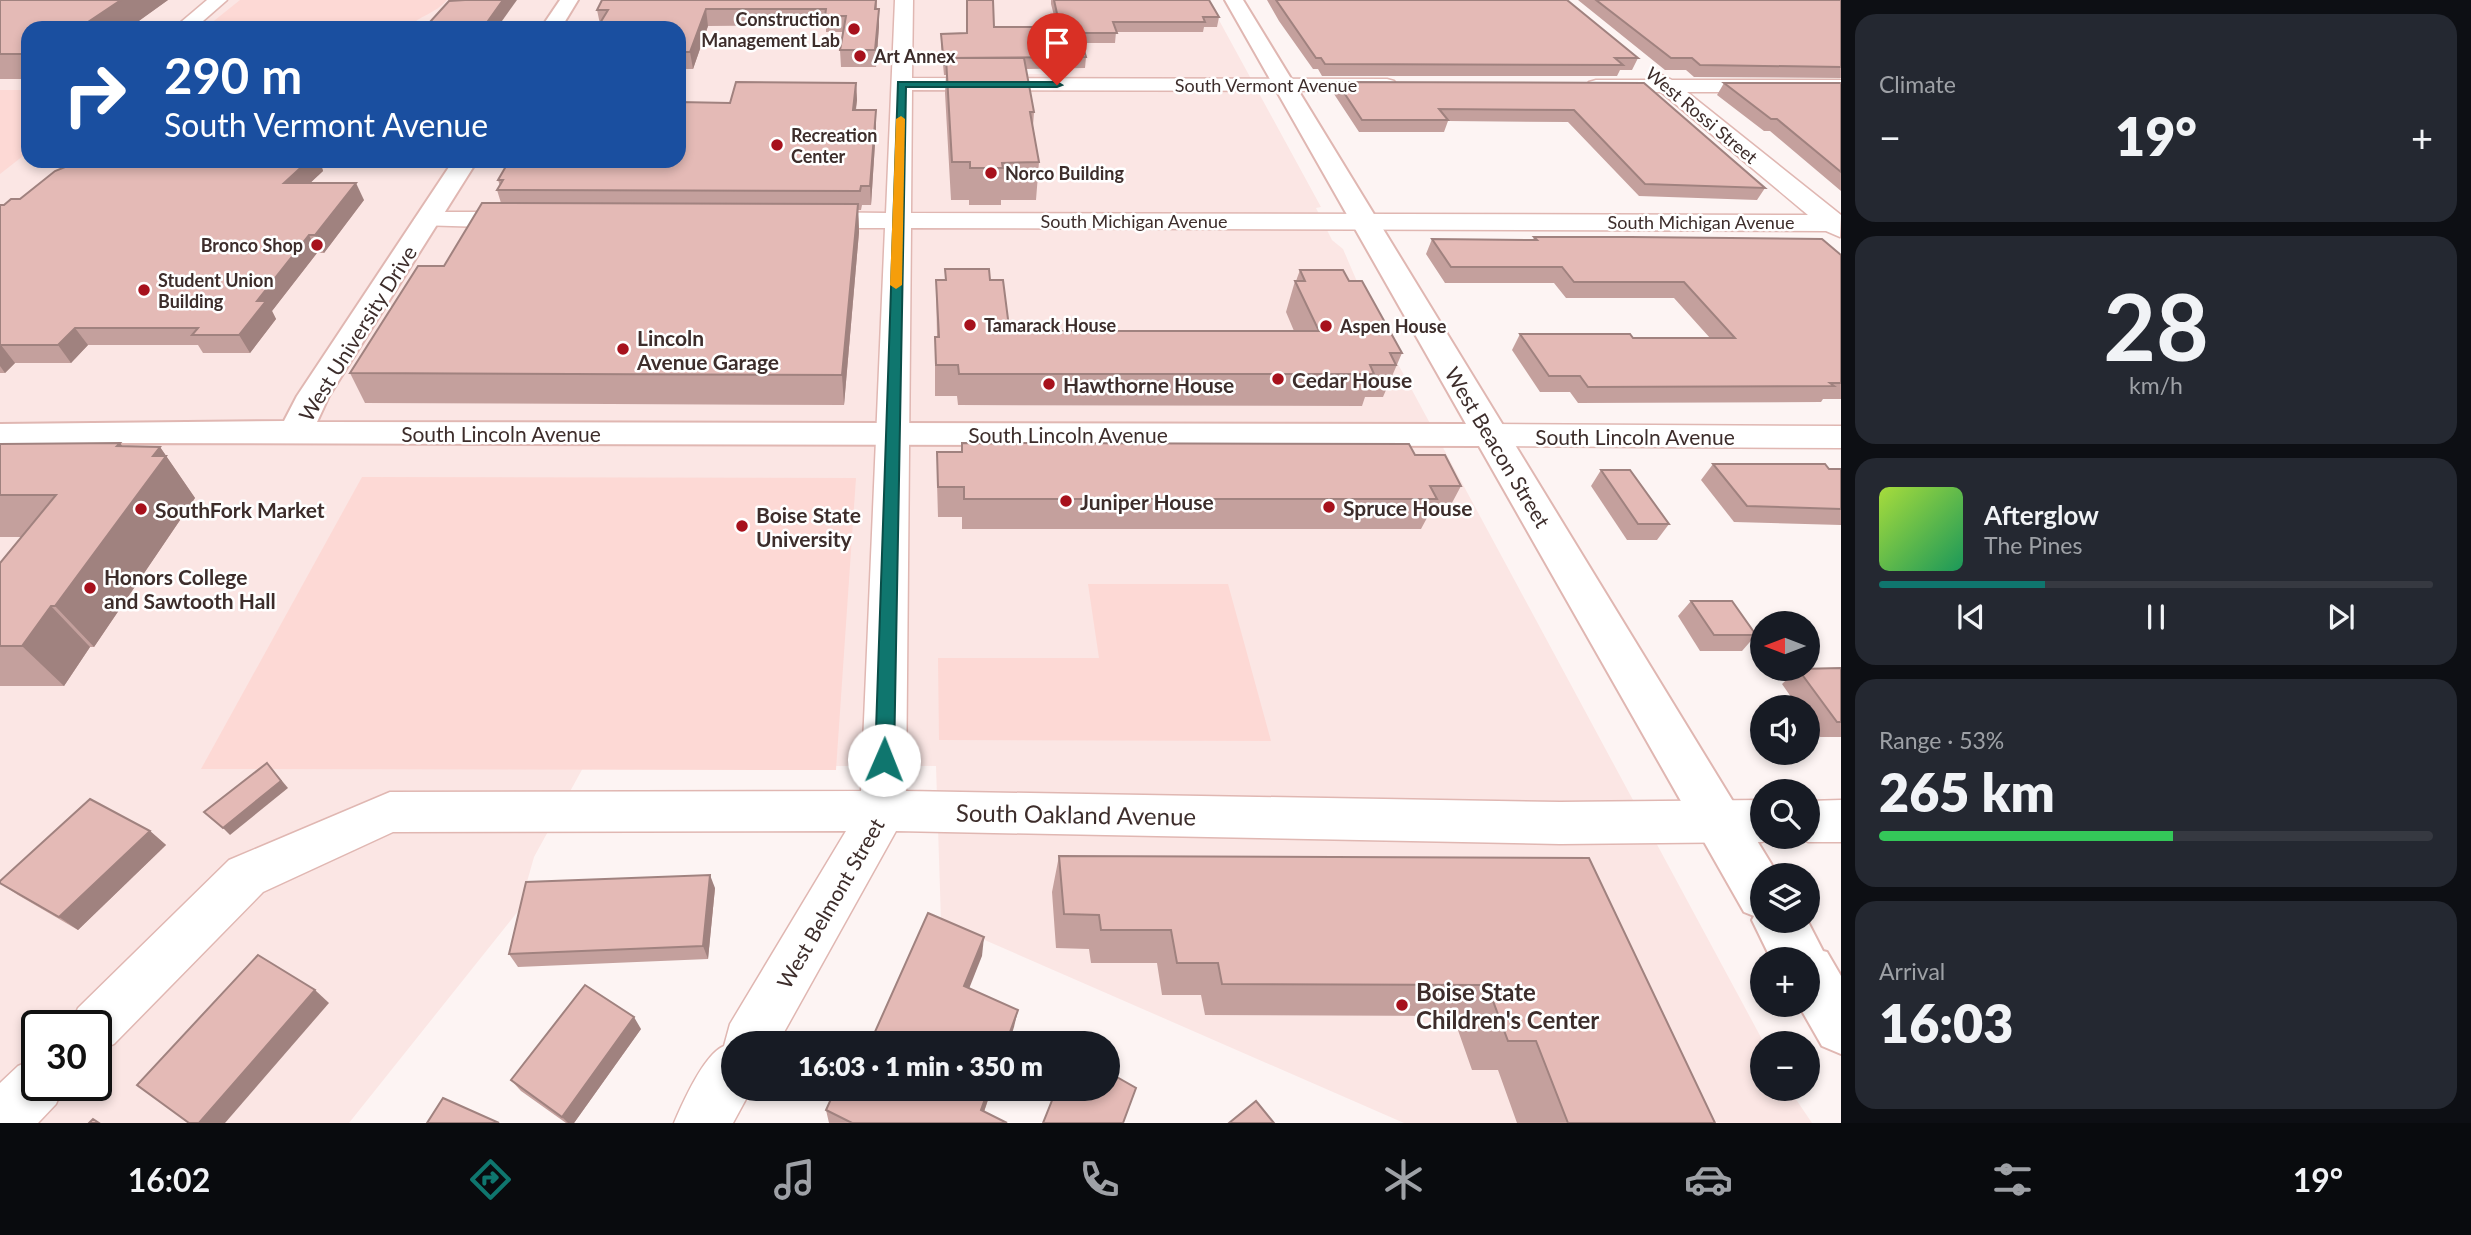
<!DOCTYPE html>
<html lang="en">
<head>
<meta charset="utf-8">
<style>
  :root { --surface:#171b24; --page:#242831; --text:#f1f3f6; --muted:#9ea1a6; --line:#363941; --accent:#0f766e }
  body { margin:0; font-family:Lato,sans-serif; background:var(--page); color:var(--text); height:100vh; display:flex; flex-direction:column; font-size:26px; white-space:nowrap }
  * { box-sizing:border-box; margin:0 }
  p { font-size:23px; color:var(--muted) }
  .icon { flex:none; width:38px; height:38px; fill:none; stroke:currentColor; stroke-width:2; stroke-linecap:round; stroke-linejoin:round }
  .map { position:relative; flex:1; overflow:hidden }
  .side { display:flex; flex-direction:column; gap:14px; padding:14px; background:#0d0f14; width:630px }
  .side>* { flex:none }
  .hud { position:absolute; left:21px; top:21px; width:665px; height:147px; border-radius:21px; box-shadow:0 4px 10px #0003; background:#1a4fa0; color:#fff; overflow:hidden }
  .needle { width:46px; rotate:270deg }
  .controls { position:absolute; left:1750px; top:611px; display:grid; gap:14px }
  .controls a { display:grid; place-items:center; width:70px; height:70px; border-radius:50%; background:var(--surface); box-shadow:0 4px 10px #0003; font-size:35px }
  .speed { position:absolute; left:21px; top:1010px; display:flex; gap:14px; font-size:35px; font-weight:700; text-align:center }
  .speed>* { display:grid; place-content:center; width:91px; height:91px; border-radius:50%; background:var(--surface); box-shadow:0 4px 10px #0003; line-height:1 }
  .speed .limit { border:4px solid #111; border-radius:10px; background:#fff; color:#111 }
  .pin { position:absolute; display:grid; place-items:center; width:60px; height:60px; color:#fff; margin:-72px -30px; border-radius:50% 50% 50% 0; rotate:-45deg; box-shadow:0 0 7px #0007 }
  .pin .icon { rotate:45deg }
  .me { position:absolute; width:77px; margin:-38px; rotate:1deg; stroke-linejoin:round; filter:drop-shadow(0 0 5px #0008) }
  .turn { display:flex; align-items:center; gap:24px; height:147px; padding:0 28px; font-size:32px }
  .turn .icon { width:91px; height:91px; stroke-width:2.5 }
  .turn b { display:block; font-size:49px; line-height:60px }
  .big { font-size:52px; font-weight:800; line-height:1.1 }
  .side .card { flex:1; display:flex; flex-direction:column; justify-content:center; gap:10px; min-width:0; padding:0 24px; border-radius:21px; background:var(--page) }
  .side .dial { align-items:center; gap:0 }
  .dial b { font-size:91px; line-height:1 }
  .song { display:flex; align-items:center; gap:21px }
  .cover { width:84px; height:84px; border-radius:10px; background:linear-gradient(135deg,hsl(80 70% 55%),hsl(150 70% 35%)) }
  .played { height:7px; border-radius:4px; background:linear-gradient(90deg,var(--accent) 30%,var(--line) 30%) }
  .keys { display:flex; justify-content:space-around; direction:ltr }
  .heat { display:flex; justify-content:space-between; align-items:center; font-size:38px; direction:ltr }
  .charge { height:10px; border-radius:5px; background:linear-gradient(90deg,#34c759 53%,var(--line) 0) }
  .trip { position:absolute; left:721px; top:1031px; width:399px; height:70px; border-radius:35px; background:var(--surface); box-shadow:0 4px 10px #0003; font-weight:800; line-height:70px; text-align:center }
  .tabs { display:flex; height:112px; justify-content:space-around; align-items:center; background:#090b0e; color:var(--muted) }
  .tabs .icon { width:49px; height:49px }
  .tabs .selected { color:var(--accent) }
  .tabs b { font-size:32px; color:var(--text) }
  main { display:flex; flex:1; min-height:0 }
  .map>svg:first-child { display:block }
  .built { fill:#fbe6e4; fill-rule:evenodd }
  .green { fill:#fdd9d5 }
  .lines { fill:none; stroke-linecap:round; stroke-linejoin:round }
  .minor-casing { stroke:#e0b7b2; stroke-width:3 }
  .tertiary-casing { stroke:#e0b7b2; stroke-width:4 }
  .minor { fill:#fff; fill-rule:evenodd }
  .tertiary { fill:#fff; fill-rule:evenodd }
  .wall { fill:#c4a09d }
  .shaded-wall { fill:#a0827f }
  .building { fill:#e4bab6; stroke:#a0827f; stroke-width:2 }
  .route { fill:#0f766e; stroke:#0a4d48; stroke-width:2 }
  .slow { fill:#f59e0b }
  .poi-dot { fill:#a7111c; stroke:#fff; stroke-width:2.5 }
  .labels { text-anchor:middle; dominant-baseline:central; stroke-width:5; stroke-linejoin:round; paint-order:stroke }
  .far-poi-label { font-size:18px; font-weight:bold; fill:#3d2d2b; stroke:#fff; text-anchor:start }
  .far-street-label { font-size:18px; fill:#3d2d2b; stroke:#fff }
  .street-label { font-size:21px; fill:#3d2d2b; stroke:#fff }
  .poi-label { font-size:21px; font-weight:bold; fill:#3d2d2b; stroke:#fff; text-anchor:start }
  .near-street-label { font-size:24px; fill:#3d2d2b; stroke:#fff }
  .near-poi-label { font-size:24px; font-weight:bold; fill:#3d2d2b; stroke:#fff; text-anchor:start }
</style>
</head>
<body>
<main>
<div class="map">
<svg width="1841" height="1123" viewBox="0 0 1841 1123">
  <rect width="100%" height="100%" fill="#fdf4f3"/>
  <path class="built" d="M0 0H1208L1321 207 1316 208 1332 240 1343 249 1371 314 1764 1043 1762 1088 1789 1089 1812 1123H1404L941 921 936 766H584L534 857 519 910 349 1123H0ZM28 28H679V161H28ZM1040 36 1048 74H1009ZM37 1026H96V1085H37Z"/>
  <g class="green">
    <path d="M240 0H447C435 14 420 15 408 28H205Z"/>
    <path d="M0 90H28V152L0 174Z"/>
    <path d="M362 477 856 478 836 770 201 769Z"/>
    <path d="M1088 584H1228L1271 741 939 740 938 658H1099Z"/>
  </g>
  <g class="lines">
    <defs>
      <g id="minor">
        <path d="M207 0H227L195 28H174Z"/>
        <path d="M895 0H913L912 78 1387 79 1394 81 1397 85 1394 89 1387 91 912 90 911 213 1808 215 1661 92H1596L1589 90 1586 86 1589 82 1596 80H1648L1651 75 1658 73 1672 80H1841V92H1687L1841 215 1840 237 1826 231 911 228 906 791 1560 802 1762 800V836H1775L1762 842 1560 844 896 831 778 1043H733V1088H752L733 1123H674C683 1102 704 1054 724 1046L730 1024 846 831 393 832 263 892 114 1044 96 1052V1026H70L78 1008 229 860 390 792 861 791 885 228H810L801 225 797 220 801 215 810 212 886 213Z"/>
        <path d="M427 212H521L530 215 534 220 530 225 521 228 418 225 414 220 418 215Z"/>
        <path d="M1490 424 1841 426V448L1490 446 1479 442 1474 435 1479 428Z"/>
        <path d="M1841 800V842H1808L1795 836H1808V801Z"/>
        <path d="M37 1058V1085H64L56 1104 38 1123H0V1083L18 1066Z"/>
      </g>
      <g id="tertiary">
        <path d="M560 0H578L561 28H541Z"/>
        <path d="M1225 0H1243L1778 875H1762V920H1807L1823 951 1827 952 1841 976V1054L1822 1046 1798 1004H1808V959H1771L1752 920 1754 916 1744 912 1479 446 104 443 0 446V424L284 421 297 396 453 161H477L329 396 317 422 1466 424Z"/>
      </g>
    </defs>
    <use href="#minor" class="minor-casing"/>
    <use href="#tertiary" class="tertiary-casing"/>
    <use href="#minor" class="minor"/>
    <use href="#tertiary" class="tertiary"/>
  </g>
  <g class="wall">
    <path d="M0 0H168L129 28H28V79H0Z"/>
    <path d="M602 0H877V9H879V26L876 67H841L840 50 843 32H826V25L708 26 693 69H679V28L600 24 597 10Z"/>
    <path d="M1051 0H1209L1219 17 1217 27H1204L1203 32H1116L1115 43H1082L1086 57 1085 68 1026 69 1034 112 1033 126 1039 162 1036 200H1001V205H969V200H951L945 93 946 75H944L941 44V34L967 33 994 27H1057L1051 4Z"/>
    <path d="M1267 0H1567L1638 58 1632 70H1620L1617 76H1322L1318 69H1313L1279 21Z"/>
    <path d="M1578 0H1841V78L1694 77 1686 70H1665Z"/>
    <path d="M1337 82 1644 83 1765 188 1757 200 1639 196 1568 122 1448 121 1444 132H1359L1334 94Z"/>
    <path d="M856 83 857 100 856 110 876 128 871 205H862L861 210H858L859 232 844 405 365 403 350 373 444 266 501 203 497 190 500 186 498 180 730 103Z"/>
    <path d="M1724 83H1841V191L1770 131H1764L1717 95Z"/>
    <path d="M80 161H320L323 171 310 183 364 200 324 253H317L272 311 276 319 250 353H203L198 345H88L71 363H15L5 373H0V205H4L20 199Z"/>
    <path d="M1534 237 1841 255V399H1823L1821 402 1578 403 1570 392H1540L1512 350 1520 334 1633 338H1710L1674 298H1566L1554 283H1445L1426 254 1432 239 1533 240Z"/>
    <path d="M945 269 990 280 1009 327 1031 331H1294L1286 312 1295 281H1296L1300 270 1349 281 1402 353 1383 397H1365L1362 406 958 405 957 396H935V337H937L936 280H945Z"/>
    <path d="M120 443 122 446 160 447 195 498 94 647H90L64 686H0V563L22 537H0V444Z"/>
    <path d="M962 443 1415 455 1461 486 1445 516H1428L1421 529H962V517H938L937 482V452H961Z"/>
    <path d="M1713 464 1841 469V525L1734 522 1701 480Z"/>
    <path d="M1601 470 1669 524 1657 540H1627L1591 486Z"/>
    <path d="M1691 601 1756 635 1742 651H1700L1678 616Z"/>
    <path d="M1841 668V737H1820L1808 720V707H1798L1782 684 1798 669Z"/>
    <path d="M150 831 166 845 78 930 18 895 0 883Z"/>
    <path d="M1059 856 1589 858 1715 1123H1517L1498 1070H1472L1453 1016 1205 1015 1201 995H1162L1157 963H1091L1089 949 1056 948 1052 892Z"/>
    <path d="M715 888 708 959 518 967 509 954Z"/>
    <path d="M641 1029 574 1123H566L521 1091 511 1080Z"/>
    <path d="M836 1088H992L984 1112 1007 1123H829L826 1110Z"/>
  </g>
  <g class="shaded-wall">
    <path d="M121 0H168L129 28H79Z"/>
    <path d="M503 0H517L497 28H483Z"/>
    <path d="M706 9 708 26 693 69 690 52Z"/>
    <path d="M879 9V26L876 67 875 50Z"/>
    <path d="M856 83 857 100 853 128V110Z"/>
    <path d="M876 110V128L871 205 870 186Z"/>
    <path d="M308 161H320L323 171 292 200 284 183Z"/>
    <path d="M356 183 364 200 324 253 315 235Z"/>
    <path d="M858 204 859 232 844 405 842 375Z"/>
    <path d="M309 235 317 253 272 311 276 319 250 353 239 335 257 301Z"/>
    <path d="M75 328 88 345 71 363 58 345Z"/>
    <path d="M1 345 15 363 5 373 0 366V346Z"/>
    <path d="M120 443 148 481 153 456 160 447 195 498 94 647 55 606 117 446Z"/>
    <path d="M51 606 90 647 64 686 22 646Z"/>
    <path d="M267 763 288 788 230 835 223 828Z"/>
    <path d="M150 831 166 845 78 930 59 917Z"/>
    <path d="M710 875 715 888 708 959 703 946Z"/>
    <path d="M984 937 982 956 963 1004 964 986Z"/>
    <path d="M315 990 329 1003 225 1123H199Z"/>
    <path d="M1018 1010 1014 1027 1009 1043H1006Z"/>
    <path d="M634 1017 641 1029 574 1123H568L562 1117Z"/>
    <path d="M989 1088H992L980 1123 981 1110Z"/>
  </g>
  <g class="building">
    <path d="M0 0H121L79 28H28V54H0Z"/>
    <path d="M465 0H503L483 28H354L361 22H430L449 1Z"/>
    <path d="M602 0H876L875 9H879L875 50H840L846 16H825L826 9H706L690 52H679V28H597L608 10H597Z"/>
    <path d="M967 0H993L994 27H1060L1054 0H1209L1219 17H1203L1205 22H1113L1117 33H1079L1086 57 946 58V65H944L941 34 967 33Z"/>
    <path d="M1276 0H1567L1638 58H1615L1623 65 1325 64 1321 58H1316Z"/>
    <path d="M1596 0H1841V67L1700 65 1692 58H1671Z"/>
    <path d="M946 58H1024L1034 112H1030L1039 162 1002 163 1003 168H970V162H952Z"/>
    <path d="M736 82 856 83 853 110H876L870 186H861L860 191 497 190 503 180H498L509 161H679V102L730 103Z"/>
    <path d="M1337 82 1644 83 1765 188 1645 184 1574 110 1439 109 1448 120H1362Z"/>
    <path d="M1724 83H1841V172L1777 119H1771Z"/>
    <path d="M80 161H308L284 183H356L315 235H309L257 301H266L239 335H192L198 328H75L58 345H1L0 346V205H4L11 199H20L55 171Z"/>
    <path d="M482 203 858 204 842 375 350 373 418 266H444Z"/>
    <path d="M1534 237H1631L1822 239 1841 255V383H1830L1834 386 1588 387 1580 376H1549L1520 334H1630L1633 338H1735L1684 282H1574L1562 267H1451L1432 239 1537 240Z"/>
    <path d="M945 269H989L990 280H1003L1009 327 1031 331H1319L1295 281H1305L1300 270H1343L1349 281H1362L1402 353H1390L1396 365H1370L1374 374H959L958 365H936L935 337H939L936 280H946Z"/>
    <path d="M120 443 117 446 160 447 153 456H166L55 606H51L22 646H0V563L56 495H0V444Z"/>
    <path d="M962 443 1409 444 1415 455H1445L1461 486H1430L1437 499H964V487H938L937 452H962Z"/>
    <path d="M1713 464H1825L1829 469H1841V509L1747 506Z"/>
    <path d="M1601 470H1630L1669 524H1638Z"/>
    <path d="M1691 601H1732L1756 635H1714Z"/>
    <path d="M1841 668V722H1837L1798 669Z"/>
    <path d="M267 763 281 781 223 828 204 812Z"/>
    <path d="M90 799 150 831 59 917 0 883V881Z"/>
    <path d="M1059 856 1589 858 1715 1123H1568L1536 1041H1508L1487 985 1222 984 1218 963H1177L1171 930H1101L1099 915 1064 914Z"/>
    <path d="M710 875 703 946 509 954 526 882Z"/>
    <path d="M928 913 984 937 964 986 1018 1010 1006 1043H870Z"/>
    <path d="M258 955 315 990 199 1123H189L137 1085Z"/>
    <path d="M585 985 634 1017 562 1117 511 1080Z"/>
    <path d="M1108 1072 1136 1088 1123 1123H1043L1057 1088H1108Z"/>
    <path d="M836 1088H989L981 1110 1007 1123H852L826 1110Z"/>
    <path d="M443 1098 499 1123H427Z"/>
    <path d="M1256 1101 1274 1123H1229Z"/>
    <path d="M93 1119 99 1123H89Z"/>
  </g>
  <path class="route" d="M898 82H1057L1062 85 1057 87H906L894 760 891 766 884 768 878 766 875 760Z"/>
  <path class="slow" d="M901 116 905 119 902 285 896 289 890 285 896 119Z"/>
  <g class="poi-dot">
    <circle cx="854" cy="29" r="7"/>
    <circle cx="860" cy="56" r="7"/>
    <circle cx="777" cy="145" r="7"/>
    <circle cx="991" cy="173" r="7"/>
    <circle cx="317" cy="245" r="7"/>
    <circle cx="144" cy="290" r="7"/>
    <circle cx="970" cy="325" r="7"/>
    <circle cx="1326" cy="326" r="7"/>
    <circle cx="623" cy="349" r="7"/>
    <circle cx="1278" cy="379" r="7"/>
    <circle cx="1049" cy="384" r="7"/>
    <circle cx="1066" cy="501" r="7"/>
    <circle cx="1329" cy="507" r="7"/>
    <circle cx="141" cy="509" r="7"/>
    <circle cx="742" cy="526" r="7"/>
    <circle cx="90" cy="588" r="7"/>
    <circle cx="1402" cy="1005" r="7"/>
  </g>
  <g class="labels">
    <g class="far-poi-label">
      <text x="840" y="19" text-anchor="end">Construction<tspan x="840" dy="21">Management Lab</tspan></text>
      <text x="874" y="56">Art Annex</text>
      <text x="791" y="135">Recreation<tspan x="791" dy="21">Center</tspan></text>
      <text x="1005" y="173">Norco Building</text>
      <text x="303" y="245" text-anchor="end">Bronco Shop</text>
      <text x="158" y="280">Student Union<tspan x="158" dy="21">Building</tspan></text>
      <text x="984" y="325">Tamarack House</text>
      <text x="1340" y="326">Aspen House</text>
    </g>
    <g class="far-street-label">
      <text x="1266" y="85">South Vermont Avenue</text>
      <text transform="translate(1702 115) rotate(40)">West Rossi Street</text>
      <text x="1134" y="221">South Michigan Avenue</text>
      <text x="1701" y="222">South Michigan Avenue</text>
    </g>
    <g class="street-label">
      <text transform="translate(357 333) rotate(-58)">West University Drive</text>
      <text x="501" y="433">South Lincoln Avenue</text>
      <text x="1068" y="434">South Lincoln Avenue</text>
      <text x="1635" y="436">South Lincoln Avenue</text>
      <text transform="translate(1498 447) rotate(59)">West Beacon Street</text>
      <text transform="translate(830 903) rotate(-60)">West Belmont Street</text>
    </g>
    <g class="poi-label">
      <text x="637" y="337">Lincoln<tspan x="637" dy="24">Avenue Garage</tspan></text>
      <text x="1292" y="379">Cedar House</text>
      <text x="1063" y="384">Hawthorne House</text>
      <text x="1080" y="501">Juniper House</text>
      <text x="1343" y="507">Spruce House</text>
      <text x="155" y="509">SouthFork Market</text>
      <text x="756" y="514">Boise State<tspan x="756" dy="24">University</tspan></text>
      <text x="104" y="576">Honors College<tspan x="104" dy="24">and Sawtooth Hall</tspan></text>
    </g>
    <g class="near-street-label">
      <text transform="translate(1076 814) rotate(1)">South Oakland Avenue</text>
    </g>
    <g class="near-poi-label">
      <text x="1416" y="991">Boise State<tspan x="1416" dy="28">Children's Center</tspan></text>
    </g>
  </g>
</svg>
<div class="controls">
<a><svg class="needle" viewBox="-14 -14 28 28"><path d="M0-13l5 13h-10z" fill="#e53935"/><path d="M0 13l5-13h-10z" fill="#9ea1a6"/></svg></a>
<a><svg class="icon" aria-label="sound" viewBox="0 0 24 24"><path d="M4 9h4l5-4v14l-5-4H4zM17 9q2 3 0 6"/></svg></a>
<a><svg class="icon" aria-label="search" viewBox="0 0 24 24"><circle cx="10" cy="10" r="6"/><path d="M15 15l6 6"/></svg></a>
<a><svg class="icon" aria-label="layers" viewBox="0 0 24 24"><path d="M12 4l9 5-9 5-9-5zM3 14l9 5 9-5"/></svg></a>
<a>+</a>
<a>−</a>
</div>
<div class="speed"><div class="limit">30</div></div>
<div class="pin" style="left:1057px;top:85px;background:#d93025"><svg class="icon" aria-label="arrive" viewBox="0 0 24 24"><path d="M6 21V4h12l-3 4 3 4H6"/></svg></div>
<svg class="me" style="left:884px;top:760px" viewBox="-20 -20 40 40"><circle r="19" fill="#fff"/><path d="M0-13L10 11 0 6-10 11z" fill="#0f766e"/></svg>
<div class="trip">16:03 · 1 min · 350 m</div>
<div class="hud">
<div class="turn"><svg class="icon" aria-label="right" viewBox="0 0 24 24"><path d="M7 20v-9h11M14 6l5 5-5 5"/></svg><div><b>290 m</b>South Vermont Avenue</div></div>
</div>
</div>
<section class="side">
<div class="card"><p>Climate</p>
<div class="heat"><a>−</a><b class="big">19°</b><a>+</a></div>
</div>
<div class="card dial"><b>28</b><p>km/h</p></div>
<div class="card">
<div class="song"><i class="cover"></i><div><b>Afterglow</b><p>The Pines</p></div></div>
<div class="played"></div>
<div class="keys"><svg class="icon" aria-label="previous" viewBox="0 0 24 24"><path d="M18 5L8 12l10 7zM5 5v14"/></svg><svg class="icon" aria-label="pause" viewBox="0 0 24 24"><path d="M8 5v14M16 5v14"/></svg><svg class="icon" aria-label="next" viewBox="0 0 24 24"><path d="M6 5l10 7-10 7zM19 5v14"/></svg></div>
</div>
<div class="card"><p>Range · 53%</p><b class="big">265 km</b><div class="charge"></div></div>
<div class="card"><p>Arrival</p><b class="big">16:03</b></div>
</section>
</main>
<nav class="tabs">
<b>16:02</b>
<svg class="icon selected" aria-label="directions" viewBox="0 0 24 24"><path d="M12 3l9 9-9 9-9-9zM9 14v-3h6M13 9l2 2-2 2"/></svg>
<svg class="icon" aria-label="music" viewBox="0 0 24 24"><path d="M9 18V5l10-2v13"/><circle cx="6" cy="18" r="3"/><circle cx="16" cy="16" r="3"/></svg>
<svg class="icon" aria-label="phone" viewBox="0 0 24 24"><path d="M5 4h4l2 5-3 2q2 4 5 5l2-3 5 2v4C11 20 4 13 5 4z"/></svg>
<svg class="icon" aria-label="climate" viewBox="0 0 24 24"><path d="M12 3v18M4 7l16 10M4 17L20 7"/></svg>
<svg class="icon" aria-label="car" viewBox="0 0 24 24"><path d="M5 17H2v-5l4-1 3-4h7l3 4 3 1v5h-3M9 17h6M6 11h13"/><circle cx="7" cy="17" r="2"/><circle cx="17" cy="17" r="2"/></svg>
<svg class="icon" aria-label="filters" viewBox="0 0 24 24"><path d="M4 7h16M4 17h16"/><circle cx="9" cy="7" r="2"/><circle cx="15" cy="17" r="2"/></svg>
<b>19°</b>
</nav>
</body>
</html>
